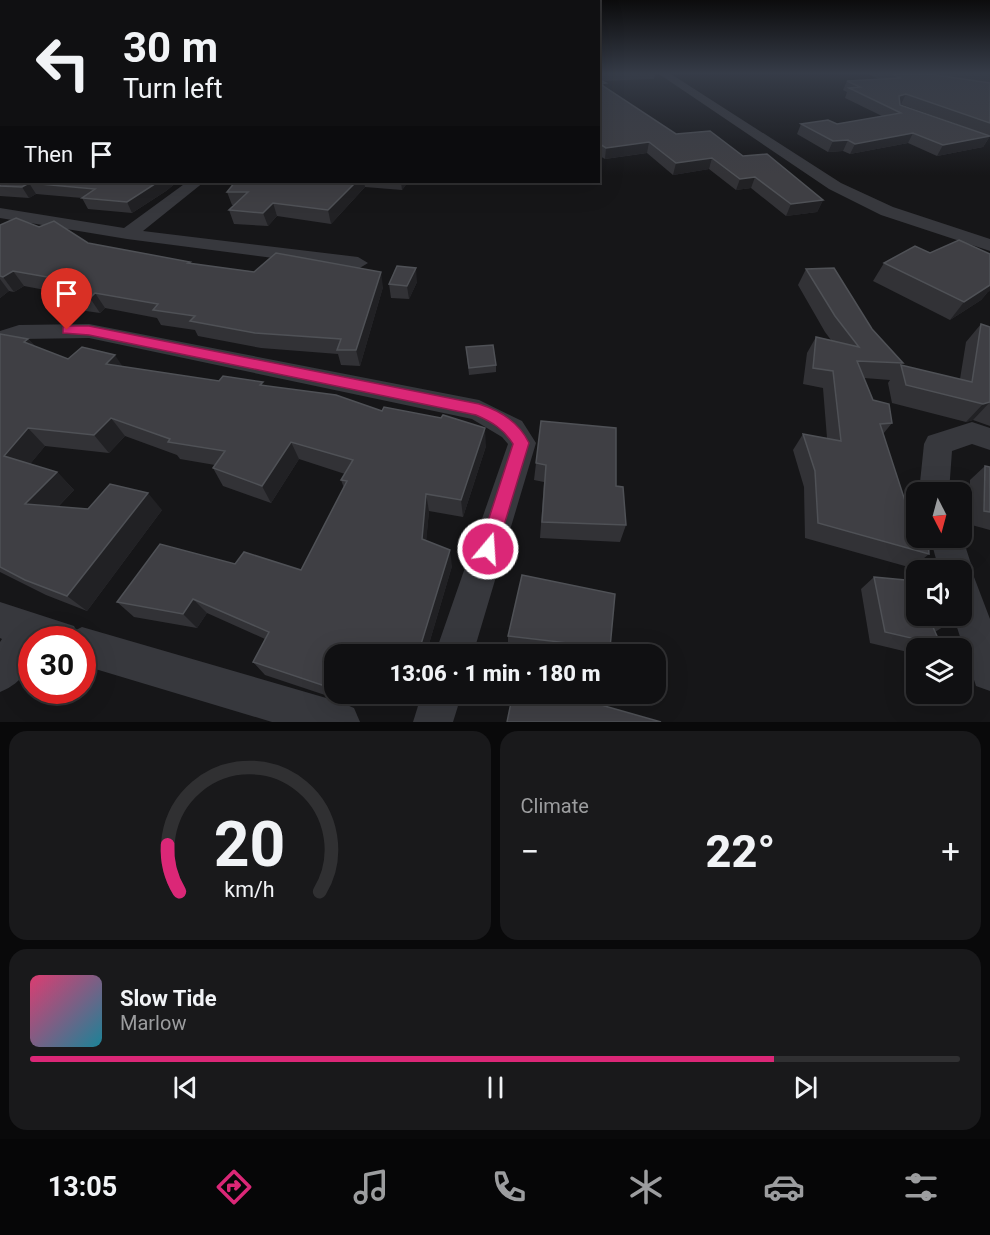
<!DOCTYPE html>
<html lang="en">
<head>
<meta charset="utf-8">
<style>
  :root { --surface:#101012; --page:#19191b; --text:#f1f3f6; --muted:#9c9d9f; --line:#303032; --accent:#db2777 }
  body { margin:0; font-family:Roboto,sans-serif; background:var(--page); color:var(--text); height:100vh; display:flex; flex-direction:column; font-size:22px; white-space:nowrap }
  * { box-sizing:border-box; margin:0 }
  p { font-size:20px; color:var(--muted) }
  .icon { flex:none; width:33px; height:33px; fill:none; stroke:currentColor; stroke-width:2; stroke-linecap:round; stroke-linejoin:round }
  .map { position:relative; height:722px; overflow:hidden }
  .details { display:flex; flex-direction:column; gap:9px; padding:9px; background:#09090a; flex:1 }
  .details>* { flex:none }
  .banner { position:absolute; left:0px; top:0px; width:600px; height:183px; box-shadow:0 6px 24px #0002,0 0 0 2px var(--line); background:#101012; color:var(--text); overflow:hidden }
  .needle { width:39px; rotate:174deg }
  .buttons { position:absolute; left:906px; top:482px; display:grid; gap:12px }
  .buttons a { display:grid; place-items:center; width:66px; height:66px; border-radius:12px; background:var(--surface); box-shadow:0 6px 24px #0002,0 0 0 2px var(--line); font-size:30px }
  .speed { position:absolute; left:18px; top:626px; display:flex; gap:12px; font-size:30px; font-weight:700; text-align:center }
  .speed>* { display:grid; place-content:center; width:78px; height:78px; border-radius:50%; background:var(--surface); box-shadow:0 6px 24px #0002,0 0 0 2px var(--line); line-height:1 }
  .speed .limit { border:9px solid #d22; background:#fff; color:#111 }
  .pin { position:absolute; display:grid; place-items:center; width:51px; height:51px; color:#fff; margin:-62px -26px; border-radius:50% 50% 50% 0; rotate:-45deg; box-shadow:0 0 6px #0007 }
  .pin .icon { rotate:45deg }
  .me { position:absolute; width:66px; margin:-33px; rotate:18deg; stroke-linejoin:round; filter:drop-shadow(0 0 4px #0008) }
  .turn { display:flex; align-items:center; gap:21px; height:126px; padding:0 24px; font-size:27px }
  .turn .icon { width:78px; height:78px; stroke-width:2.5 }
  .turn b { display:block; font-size:42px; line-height:51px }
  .then { display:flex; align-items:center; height:57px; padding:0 24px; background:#0003; gap:12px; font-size:22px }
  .big { font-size:45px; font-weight:800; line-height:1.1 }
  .details .card { flex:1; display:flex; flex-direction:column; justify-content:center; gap:9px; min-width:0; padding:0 21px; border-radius:18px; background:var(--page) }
  .details .dial { align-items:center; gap:0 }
  .dial svg { height:156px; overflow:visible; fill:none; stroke:var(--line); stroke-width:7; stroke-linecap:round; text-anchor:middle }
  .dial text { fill:var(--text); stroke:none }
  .song { display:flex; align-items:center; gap:18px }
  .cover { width:72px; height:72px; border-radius:9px; background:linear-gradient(135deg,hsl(340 70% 55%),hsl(190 70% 35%)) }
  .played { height:6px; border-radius:3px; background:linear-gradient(90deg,var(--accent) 80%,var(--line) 80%) }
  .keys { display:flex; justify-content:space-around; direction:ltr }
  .heat { display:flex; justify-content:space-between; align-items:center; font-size:33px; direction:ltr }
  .details .tiles { flex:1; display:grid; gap:9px; grid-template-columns:1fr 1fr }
  .card:last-child { grid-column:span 2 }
  .trip { position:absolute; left:324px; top:644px; width:342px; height:60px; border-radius:18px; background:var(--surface); box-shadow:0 6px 24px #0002,0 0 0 2px var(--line); font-weight:800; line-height:60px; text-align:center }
  .dock { display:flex; height:96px; justify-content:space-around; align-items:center; background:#060607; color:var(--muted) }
  .dock .icon { width:42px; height:42px }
  .dock .active { color:var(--accent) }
  .dock b { font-size:27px; color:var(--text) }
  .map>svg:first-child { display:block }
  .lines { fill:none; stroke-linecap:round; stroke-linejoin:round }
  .minor { fill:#37383d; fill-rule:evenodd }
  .wall { fill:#323236 }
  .shaded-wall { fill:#212124 }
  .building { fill:#3f3f44; stroke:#4f5156; stroke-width:1.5 }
  .route { fill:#db2777; stroke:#8e194d; stroke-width:1.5 }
</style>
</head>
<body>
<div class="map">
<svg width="990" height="722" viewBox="0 0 990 722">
  <rect width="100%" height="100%" fill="#161618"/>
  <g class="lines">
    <g class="minor">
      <path d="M659 74H671L841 183 893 207 990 239V251L881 215 829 189Z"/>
      <path d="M187 182H204L143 231 358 257 368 263 358 269 127 239 0 218V208L124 228Z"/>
      <path d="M89 324 479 400 522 421 536 443 473 654H435L508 444 502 437 472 419 89 338 21 339 0 347V331L19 325Z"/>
      <path d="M972 422 990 428V450L972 444 952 451 949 492H919L924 444 928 436Z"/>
      <path d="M962 536 973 570 971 575 974 577 990 619V691L976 686 953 615H962V570H939L930 537Z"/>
      <path d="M0 602 74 626 76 630 82 627 340 702 354 708 360 722H272L82 665V639H32C32 665 25 682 0 692V642L2 639 0 638Z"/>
      <path d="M422 693H462L453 722H413Z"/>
    </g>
  </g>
  <g class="wall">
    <path d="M0 74 2 182H177L166 191 132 213 88 209 82 198 36 194 29 198 0 196Z"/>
    <path d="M598 74H655L654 79 601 81 605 87 676 134 743 156 823 200 817 212 786 216 751 188 736 190 709 169 673 175 647 153 605 159 598 155Z"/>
    <path d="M868 74H990V136L900 104V105L990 136 983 147 937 156 908 143 850 154 843 151 828 152 797 134 801 124H837L882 116 845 98 847 92 843 90 847 81 879 79Z"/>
    <path d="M235 182H408L402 190 365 187 331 224 277 216 268 226 234 224 229 210 235 205H232L227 192Z"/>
    <path d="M0 225 88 243 190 262 191 264 383 287 360 366 341 365 338 354 261 348 198 336 195 330 161 325 157 318 105 308 100 313 65 308 55 293 56 292 24 286 14 292 9 291 0 298Z"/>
    <path d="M884 263 987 293 981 300 950 320 873 281Z"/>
    <path d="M806 269 872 329 903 363 901 365 960 379 966 342 981 324 990 327V426L973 420 966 422 892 403 888 383 890 380 864 378 873 400 892 423 883 434 907 507 929 554 912 568 805 538 804 487 793 450 803 434 827 438 823 388 803 384 807 353 816 337 831 340 825 332 798 285Z"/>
    <path d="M417 282 409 299 391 298 389 284Z"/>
    <path d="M0 334 28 339 35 346 68 359 219 381 264 386 486 446 463 517 429 511 426 541 452 566 426 654H334V698L265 675 253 662 265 639 207 613 197 628 134 617 117 602 235 564 301 570 344 488 341 480 345 474 299 459 271 503 223 486 213 468 215 465 180 459 177 455 125 436 109 453 45 446 30 464 57 472 74 490 58 507 88 509 162 510 87 611 46 595 0 572Z"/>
    <path d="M466 347 496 365V372L469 375Z"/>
    <path d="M541 421 616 486 626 525 620 542 540 538 544 482 534 480Z"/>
    <path d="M985 466 990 467V530L968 524 970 480Z"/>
    <path d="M874 577 946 625 935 632 941 645 936 648H916V654L870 643 861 589Z"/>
    <path d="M508 636 610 648 607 654H529L508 651Z"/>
  </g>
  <g class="shaded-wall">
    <path d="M906 94 901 104 894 106 899 96Z"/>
    <path d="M913 133 908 143 850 154 855 144Z"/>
    <path d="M990 136 983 147 937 156 943 145Z"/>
    <path d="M848 140 843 151 828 152 833 141Z"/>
    <path d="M649 142 647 153 605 159 606 148Z"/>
    <path d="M712 158 709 169 673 175 676 163Z"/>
    <path d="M755 177 751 188 736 190 740 179Z"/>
    <path d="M158 182H177L166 191 132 213 127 202Z"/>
    <path d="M356 182H364L365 187 331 224 328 210Z"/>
    <path d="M401 182H408L402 190Z"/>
    <path d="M29 183 36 194 29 198 22 187Z"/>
    <path d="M823 200 817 212 786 216 791 204Z"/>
    <path d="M273 203 277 216 268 226 263 213Z"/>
    <path d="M416 268 417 282 409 299 407 286Z"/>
    <path d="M13 271 24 286 14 292 3 277Z"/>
    <path d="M381 272 383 287 360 366 356 350Z"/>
    <path d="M0 279 9 291 0 298Z"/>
    <path d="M990 281V291L987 293 981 300 950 320 964 302Z"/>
    <path d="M95 293 105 308 100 313 90 298Z"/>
    <path d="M28 339 43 357 24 342Z"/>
    <path d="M115 355 127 373 106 364Z"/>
    <path d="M990 402 973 420 966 422 983 404Z"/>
    <path d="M111 418 125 436 109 453 94 435Z"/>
    <path d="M28 428 45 446 22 474 4 456Z"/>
    <path d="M485 428 486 446 463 517 461 500Z"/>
    <path d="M291 442 299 459 271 503 262 486Z"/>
    <path d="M57 472 74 490 44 521 25 504Z"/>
    <path d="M148 493 162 510 87 611 67 596Z"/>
    <path d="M426 494 429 511 425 555 422 539Z"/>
    <path d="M450 550 452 566 426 654H418Z"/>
    <path d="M193 599 207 613 197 628 183 614Z"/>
    <path d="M331 648 334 655V698L325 686Z"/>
  </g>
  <g class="building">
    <path d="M0 74H2V182H158L127 202 82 198 95 189 29 183 22 187 0 186Z"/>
    <path d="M892 74H929L990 83V123L906 94 899 96 900 105 990 136 943 145 913 133 855 144 848 140 833 141 801 124 828 120 837 124 901 113 849 88 860 87 847 81 901 78Z"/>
    <path d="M598 79 606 83 600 84 676 134 710 131 743 156 767 154 823 200 791 204 755 177 740 179 712 158 676 163 649 142 606 148 598 143Z"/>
    <path d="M235 182H356L328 210 273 203 263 213 229 210 248 192H227Z"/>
    <path d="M16 218 39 227 54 221 88 243 190 262 188 263 254 272 276 253 381 272 356 350H337L341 339 255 333 190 321 195 316 153 310 158 304 95 293 90 298 55 293 70 281 13 271 3 277 0 276V225Z"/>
    <path d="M959 240 990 254V285L964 302 884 263 915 246 930 253Z"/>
    <path d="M397 266 416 268 407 286 389 284Z"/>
    <path d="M834 268 872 329 903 363 857 361 873 400 889 404 892 423 880 424 907 507 916 510V537H928L929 554 818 523 815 471 803 434 841 441 833 371 813 368 816 337 859 347 835 316 806 269Z"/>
    <path d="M981 324 990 327V402L983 404 906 385 901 365 972 382Z"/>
    <path d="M0 334 28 339 24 342 68 359 82 347 115 355 106 364 219 381 223 376 263 382 260 385 336 395 382 411 384 407 441 418 443 415 485 428 461 500 426 494 422 539 450 550 418 654H354L331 648 325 686 253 662 269 632 193 599 183 614 117 602 160 544 235 564 244 552 301 570 347 481 341 480 353 460 291 442 262 486 213 468 225 451 168 442 170 439 111 418 94 435 28 428 4 456 57 472 25 504 88 509 110 484 148 493 67 596 25 580 0 567Z"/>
    <path d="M493 345 496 365 469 368 466 347Z"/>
    <path d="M541 421 616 428V486L623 487 626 525 542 522 546 465 536 463Z"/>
    <path d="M985 466 990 467V512L984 511Z"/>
    <path d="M522 575 615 594 610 648 508 636Z"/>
    <path d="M874 577 916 581V615H943L946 625H932L941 645 885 632Z"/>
    <path d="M513 693H559L661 722H507Z"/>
  </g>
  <linearGradient id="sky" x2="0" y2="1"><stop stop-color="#0c0c0d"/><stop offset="0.42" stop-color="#363c48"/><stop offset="1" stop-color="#363c48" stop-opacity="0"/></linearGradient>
  <rect width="990" height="175" fill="url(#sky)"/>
  <path class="route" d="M67 326H89L479 404C501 411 519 422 529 443L495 555 488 557 481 555 479 549 513 444C504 429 492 422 476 415L89 335 63 333V327Z"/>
</svg>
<div class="buttons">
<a><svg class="needle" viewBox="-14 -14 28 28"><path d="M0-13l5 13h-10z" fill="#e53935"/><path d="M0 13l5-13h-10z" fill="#9c9d9f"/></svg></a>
<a><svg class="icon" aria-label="sound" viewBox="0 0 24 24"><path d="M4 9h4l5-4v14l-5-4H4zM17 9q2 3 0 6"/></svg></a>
<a><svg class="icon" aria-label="layers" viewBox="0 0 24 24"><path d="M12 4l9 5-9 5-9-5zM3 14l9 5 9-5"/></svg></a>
</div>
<div class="speed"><div class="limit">30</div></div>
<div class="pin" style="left:67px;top:330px;background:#d93025"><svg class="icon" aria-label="arrive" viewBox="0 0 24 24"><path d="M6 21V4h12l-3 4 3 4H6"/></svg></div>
<svg class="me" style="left:488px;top:549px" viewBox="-20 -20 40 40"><circle r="17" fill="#db2777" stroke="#fff" stroke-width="3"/><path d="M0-11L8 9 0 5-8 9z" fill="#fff"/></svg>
<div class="trip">13:06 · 1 min · 180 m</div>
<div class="banner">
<div class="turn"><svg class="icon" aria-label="left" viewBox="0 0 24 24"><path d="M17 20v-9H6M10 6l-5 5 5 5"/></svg><div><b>30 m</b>Turn left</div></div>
<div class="then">Then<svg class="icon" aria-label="arrive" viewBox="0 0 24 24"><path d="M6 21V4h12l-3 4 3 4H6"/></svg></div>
</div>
</div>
<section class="details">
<div class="tiles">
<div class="card dial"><svg viewBox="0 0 100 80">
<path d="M14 69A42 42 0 1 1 86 69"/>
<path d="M14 69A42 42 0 0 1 8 45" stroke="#db2777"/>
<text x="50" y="56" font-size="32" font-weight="700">20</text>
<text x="50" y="72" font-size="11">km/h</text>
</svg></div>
<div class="card"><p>Climate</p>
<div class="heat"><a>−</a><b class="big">22°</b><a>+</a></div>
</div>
<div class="card">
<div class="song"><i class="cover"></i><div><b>Slow Tide</b><p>Marlow</p></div></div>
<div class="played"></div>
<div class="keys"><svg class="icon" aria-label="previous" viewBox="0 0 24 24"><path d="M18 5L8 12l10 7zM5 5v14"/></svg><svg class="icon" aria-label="pause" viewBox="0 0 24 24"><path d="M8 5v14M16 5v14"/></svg><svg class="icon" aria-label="next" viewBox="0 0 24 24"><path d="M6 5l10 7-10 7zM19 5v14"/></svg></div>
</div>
</div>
</section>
<nav class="dock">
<b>13:05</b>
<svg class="icon active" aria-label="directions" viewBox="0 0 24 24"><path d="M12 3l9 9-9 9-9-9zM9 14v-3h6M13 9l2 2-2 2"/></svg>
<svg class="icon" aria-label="music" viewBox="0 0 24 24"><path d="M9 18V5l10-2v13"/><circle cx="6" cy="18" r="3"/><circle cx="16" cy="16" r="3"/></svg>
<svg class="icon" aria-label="phone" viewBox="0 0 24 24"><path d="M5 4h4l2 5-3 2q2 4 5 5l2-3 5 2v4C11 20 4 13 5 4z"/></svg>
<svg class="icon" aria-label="climate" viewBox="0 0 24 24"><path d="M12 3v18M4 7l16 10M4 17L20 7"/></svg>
<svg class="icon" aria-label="car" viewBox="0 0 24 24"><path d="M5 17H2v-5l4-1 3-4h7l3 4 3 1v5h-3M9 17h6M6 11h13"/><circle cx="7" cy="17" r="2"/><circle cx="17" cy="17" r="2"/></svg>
<svg class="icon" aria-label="filters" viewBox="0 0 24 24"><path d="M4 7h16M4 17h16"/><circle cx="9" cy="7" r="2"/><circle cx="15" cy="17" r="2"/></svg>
</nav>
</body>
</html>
